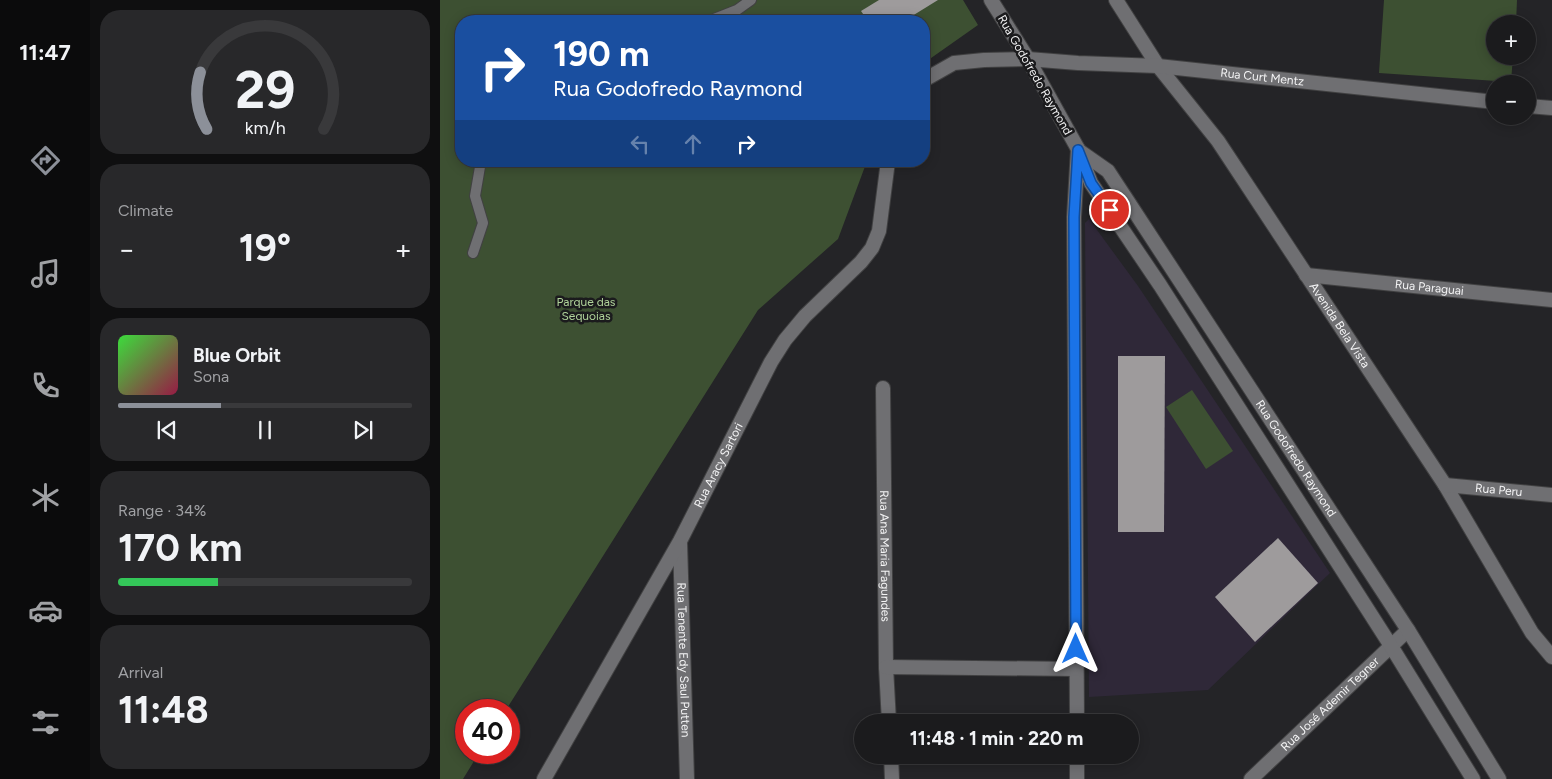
<!DOCTYPE html>
<html lang="en">
<head>
<meta charset="utf-8">
<style>
  :root { --surface:#1b1b1d; --page:#28282a; --text:#f1f3f6; --muted:#a0a1a4; --line:#39393b; --accent:#8c9099 }
  body { margin:0; font-family:Figtree,sans-serif; background:var(--page); color:var(--text); height:100vh; display:flex; flex-direction:column; font-size:19px; white-space:nowrap }
  * { box-sizing:border-box; margin:0 }
  p { font-size:16px; color:var(--muted) }
  .icon { flex:none; width:28px; height:28px; fill:none; stroke:currentColor; stroke-width:2; stroke-linecap:round; stroke-linejoin:round }
  .map { position:relative; flex:1; overflow:hidden }
  .sheet { display:flex; flex-direction:column; gap:10px; padding:10px; background:#0f0f10; width:350px }
  .sheet>* { flex:none }
  .banner { position:absolute; left:15px; top:15px; width:475px; height:152px; border-radius:20px; box-shadow:0 2px 12px #0003,0 0 0 1px var(--line); background:#1a4fa0; color:#fff; overflow:hidden }
  .buttons { position:absolute; left:1046px; top:15px; display:grid; gap:10px }
  .buttons a { display:grid; place-items:center; width:50px; height:50px; border-radius:50%; background:var(--surface); box-shadow:0 2px 12px #0003,0 0 0 1px var(--line); font-size:25px }
  .speed { position:absolute; left:15px; top:699px; display:flex; gap:10px; font-size:25px; font-weight:700; text-align:center }
  .speed>* { display:grid; place-content:center; width:65px; height:65px; border-radius:50%; background:var(--surface); box-shadow:0 2px 12px #0003,0 0 0 1px var(--line); line-height:1 }
  .speed .limit { border:8px solid #d22; background:#fff; color:#111 }
  .pin { position:absolute; display:grid; place-items:center; width:42px; height:42px; color:#fff; margin:-21px; border:2px solid #fff; border-radius:50%; box-shadow:0 1px 5px #0007 }
  .me { position:absolute; width:55px; margin:-28px; rotate:0deg; stroke-linejoin:round; filter:drop-shadow(0 0 4px #0008) }
  .turn { display:flex; align-items:center; gap:18px; height:105px; padding:0 15px; font-size:22px }
  .turn .icon { width:65px; height:65px; stroke-width:2.5 }
  .turn b { display:block; font-size:35px; line-height:42px }
  .lanes { display:flex; align-items:center; height:48px; padding:0 15px; background:#0003; justify-content:center; gap:25px; direction:ltr }
  .lanes .off { opacity:.35 }
  .big { font-size:38px; font-weight:700; line-height:1.1 }
  .sheet .widget { flex:1; display:flex; flex-direction:column; justify-content:center; gap:8px; min-width:0; padding:0 18px; border-radius:20px; background:var(--page) }
  .sheet .dial { align-items:center; gap:0 }
  .dial svg { height:130px; overflow:visible; fill:none; stroke:var(--line); stroke-width:7; stroke-linecap:round; text-anchor:middle }
  .dial text { fill:var(--text); stroke:none }
  .song { display:flex; align-items:center; gap:15px }
  .cover { width:60px; height:60px; border-radius:8px; background:linear-gradient(135deg,hsl(120 70% 55%),hsl(340 70% 35%)) }
  .played { height:5px; border-radius:2px; background:linear-gradient(90deg,var(--accent) 35%,var(--line) 35%) }
  .keys { display:flex; justify-content:space-around; direction:ltr }
  .heat { display:flex; justify-content:space-between; align-items:center; font-size:28px; direction:ltr }
  .charge { height:8px; border-radius:4px; background:linear-gradient(90deg,#34c759 34%,var(--line) 0) }
  .trip { position:absolute; left:414px; top:714px; width:285px; height:50px; border-radius:25px; background:var(--surface); box-shadow:0 2px 12px #0003,0 0 0 1px var(--line); font-weight:700; line-height:50px; text-align:center }
  main { display:flex; flex:1; min-height:0 }
  .tab-bar { display:flex; flex-direction:column; width:90px; justify-content:space-around; align-items:center; background:#0b0b0c; color:var(--muted) }
  .tab-bar .icon { width:35px; height:35px }
  .tab-bar .on { color:var(--accent) }
  .tab-bar b { font-size:22px; color:var(--text) }
  .map>svg:first-child { display:block }
  .education { fill:#2f2838 }
  .green { fill:#3d5032 }
  .building { fill:#9e9b9c }
  .lines { fill:none; stroke-linecap:round; stroke-linejoin:round }
  .service-casing { stroke:#414142; stroke-width:12 }
  .minor-casing { stroke:#414142; stroke-width:16 }
  .tertiary-casing { stroke:#414142; stroke-width:16 }
  .secondary-casing { stroke:#414142; stroke-width:16 }
  .service { stroke:#6f6f72; stroke-width:10 }
  .minor { stroke:#6f6f72; stroke-width:14 }
  .tertiary { stroke:#6f6f72; stroke-width:14 }
  .secondary { stroke:#6f6f72; stroke-width:14 }
  .route-casing { stroke:#114b97; stroke-width:12 }
  .route { stroke:#1a73e8; stroke-width:9 }
  .labels { text-anchor:middle; dominant-baseline:central; stroke-width:5; stroke-linejoin:round; paint-order:stroke }
  .street-label { font-size:12px; fill:#f4f4f5; stroke:#1b1b1d }
  .park-label { font-size:12px; fill:#b0d39a; stroke:#1b1b1d }
</style>
</head>
<body>
<main>
<nav class="tab-bar">
<b>11:47</b>
<svg class="icon on" aria-label="directions" viewBox="0 0 24 24"><path d="M12 3l9 9-9 9-9-9zM9 14v-3h6M13 9l2 2-2 2"/></svg>
<svg class="icon" aria-label="music" viewBox="0 0 24 24"><path d="M9 18V5l10-2v13"/><circle cx="6" cy="18" r="3"/><circle cx="16" cy="16" r="3"/></svg>
<svg class="icon" aria-label="phone" viewBox="0 0 24 24"><path d="M5 4h4l2 5-3 2q2 4 5 5l2-3 5 2v4C11 20 4 13 5 4z"/></svg>
<svg class="icon" aria-label="climate" viewBox="0 0 24 24"><path d="M12 3v18M4 7l16 10M4 17L20 7"/></svg>
<svg class="icon" aria-label="car" viewBox="0 0 24 24"><path d="M5 17H2v-5l4-1 3-4h7l3 4 3 1v5h-3M9 17h6M6 11h13"/><circle cx="7" cy="17" r="2"/><circle cx="17" cy="17" r="2"/></svg>
<svg class="icon" aria-label="filters" viewBox="0 0 24 24"><path d="M4 7h16M4 17h16"/><circle cx="9" cy="7" r="2"/><circle cx="15" cy="17" r="2"/></svg>
</nav>
<section class="sheet">
<div class="widget dial"><svg viewBox="0 0 100 80">
<path d="M14 69A42 42 0 1 1 86 69"/>
<path d="M14 69A42 42 0 0 1 10 34" stroke="#8c9099"/>
<text x="50" y="56" font-size="32" font-weight="700">29</text>
<text x="50" y="72" font-size="11">km/h</text>
</svg></div>
<div class="widget"><p>Climate</p>
<div class="heat"><a>−</a><b class="big">19°</b><a>+</a></div>
</div>
<div class="widget">
<div class="song"><i class="cover"></i><div><b>Blue Orbit</b><p>Sona</p></div></div>
<div class="played"></div>
<div class="keys"><svg class="icon" aria-label="previous" viewBox="0 0 24 24"><path d="M18 5L8 12l10 7zM5 5v14"/></svg><svg class="icon" aria-label="pause" viewBox="0 0 24 24"><path d="M8 5v14M16 5v14"/></svg><svg class="icon" aria-label="next" viewBox="0 0 24 24"><path d="M6 5l10 7-10 7zM19 5v14"/></svg></div>
</div>
<div class="widget"><p>Range · 34%</p><b class="big">170 km</b><div class="charge"></div></div>
<div class="widget"><p>Arrival</p><b class="big">11:48</b></div>
</section>
<div class="map">
<svg width="1112" height="779" viewBox="0 0 1112 779">
  <rect width="100%" height="100%" fill="#242427"/>
  <path class="education" d="M649 219 698 286 890 573 768 690 649 697 645 223Z"/>
  <g class="green">
    <path d="M0 0H523L538 25 484 63V21H21V161H427L398 239 318 310 66 710H26V752L39 753 23 779H0Z"/>
    <path d="M944 0H1077L1076 24H1055V56H1073L1071 82 939 73Z"/>
    <path d="M752 390 793 451 766 469 726 407Z"/>
  </g>
  <g class="building">
    <path d="M439 0H498L464 21H428L421 11Z"/>
    <path d="M678 356H725L724 532H678Z"/>
    <path d="M838 538 878 583 815 642 775 597Z"/>
  </g>
  <g class="lines">
    <defs>
      <g id="service">
        <path d="M269 21 297 10 311 0"/>
        <path d="M33 253 43 223 35 196 41 161"/>
      </g>
      <g id="minor">
        <path d="M551 0 588 59"/>
        <path id="s1" d="M676 0 718 66 778 141 1005 485 1092 633 1112 657"/>
        <path d="M484 80 514 63 544 60 588 59"/>
        <path id="s2" d="M866 275 1112 300"/>
        <path id="s3" d="M443 388 446 667 449 722"/>
        <path id="s4" d="M1005 485 1112 495"/>
        <path id="s5" d="M240 542 247 779"/>
        <path d="M446 667 636 669"/>
        <path d="M451 755 452 779"/>
        <path id="s6" d="M104 779 240 541 331 362 345 340 365 316 421 262 432 248 439 231 448 161"/>
        <path id="s7" d="M811 779 968 630"/>
      </g>
      <g id="tertiary">
        <path d="M637 722 634 217 638 149"/>
        <path d="M637 755V779"/>
      </g>
      <g id="secondary">
        <path d="M588 59 638 149 651 183 720 285 951 646 1033 779"/>
        <path id="s8" d="M588 59 638 63 718 66 1055 102"/>
        <path d="M1088 106 1112 108"/>
        <path id="s9" d="M638 150 668 171 689 203 968 630 1059 779"/>
      </g>
    </defs>
    <use href="#service" class="service-casing"/>
    <use href="#minor" class="minor-casing"/>
    <use href="#tertiary" class="tertiary-casing"/>
    <use href="#secondary" class="secondary-casing"/>
    <use href="#service" class="service"/>
    <use href="#minor" class="minor"/>
    <use href="#tertiary" class="tertiary"/>
    <use href="#secondary" class="secondary"/>
  </g>
  <g class="lines">
    <defs>
      <path id="route" d="M636 649 634 217 638 150 651 183 670 210"/>
    </defs>
    <use href="#route" class="route-casing"/>
    <use href="#route" class="route"/>
  </g>
  <g class="labels">
    <g class="street-label">
      <text transform="translate(595 75) rotate(60)">Rua Godofredo Raymond</text>
      <text stroke="none"><textPath href="#s8" startOffset="235">Rua Curt Mentz</textPath></text>
      <text stroke="none"><textPath href="#s2" startOffset="124">Rua Paraguai</textPath></text>
      <text stroke="none"><textPath href="#s1" startOffset="395">Avenida Bela Vista</textPath></text>
      <text stroke="none"><textPath href="#s9" startOffset="380">Rua Godofredo Raymond</textPath></text>
      <text stroke="none"><textPath href="#s6" startOffset="359">Rua Aracy Sartori</textPath></text>
      <text stroke="none"><textPath href="#s4" startOffset="54">Rua Peru</textPath></text>
      <text stroke="none"><textPath href="#s3" startOffset="168">Rua Ana Maria Fagundes</textPath></text>
      <text stroke="none"><textPath href="#s5" startOffset="118">Rua Tenente Edy Saul Putten</textPath></text>
      <text stroke="none"><textPath href="#s7" startOffset="109">Rua José Ademir Tegner</textPath></text>
    </g>
    <g class="park-label">
      <text x="146" y="302">Parque das<tspan x="146" dy="14">Sequoias</tspan></text>
    </g>
  </g>
</svg>
<div class="buttons">
<a>+</a>
<a>−</a>
</div>
<div class="speed"><div class="limit">40</div></div>
<div class="pin" style="left:670px;top:210px;background:#d93025"><svg class="icon" aria-label="arrive" viewBox="0 0 24 24"><path d="M6 21V4h12l-3 4 3 4H6"/></svg></div>
<svg class="me" style="left:636px;top:649px" viewBox="-20 -20 40 40"><path d="M0-17L14 15 0 8-14 15z" fill="#1a73e8" stroke="#fff" stroke-width="4"/></svg>
<div class="trip">11:48 · 1 min · 220 m</div>
<div class="banner">
<div class="turn"><svg class="icon" aria-label="right" viewBox="0 0 24 24"><path d="M7 20v-9h11M14 6l5 5-5 5"/></svg><div><b>190 m</b>Rua Godofredo Raymond</div></div>
<div class="lanes"><svg class="icon off" aria-label="left" viewBox="0 0 24 24"><path d="M17 20v-9H6M10 6l-5 5 5 5"/></svg><svg class="icon off" aria-label="ahead" viewBox="0 0 24 24"><path d="M12 20V5M6 11l6-6 6 6"/></svg><svg class="icon" aria-label="right" viewBox="0 0 24 24"><path d="M7 20v-9h11M14 6l5 5-5 5"/></svg></div>
</div>
</div>
</main>
</body>
</html>
